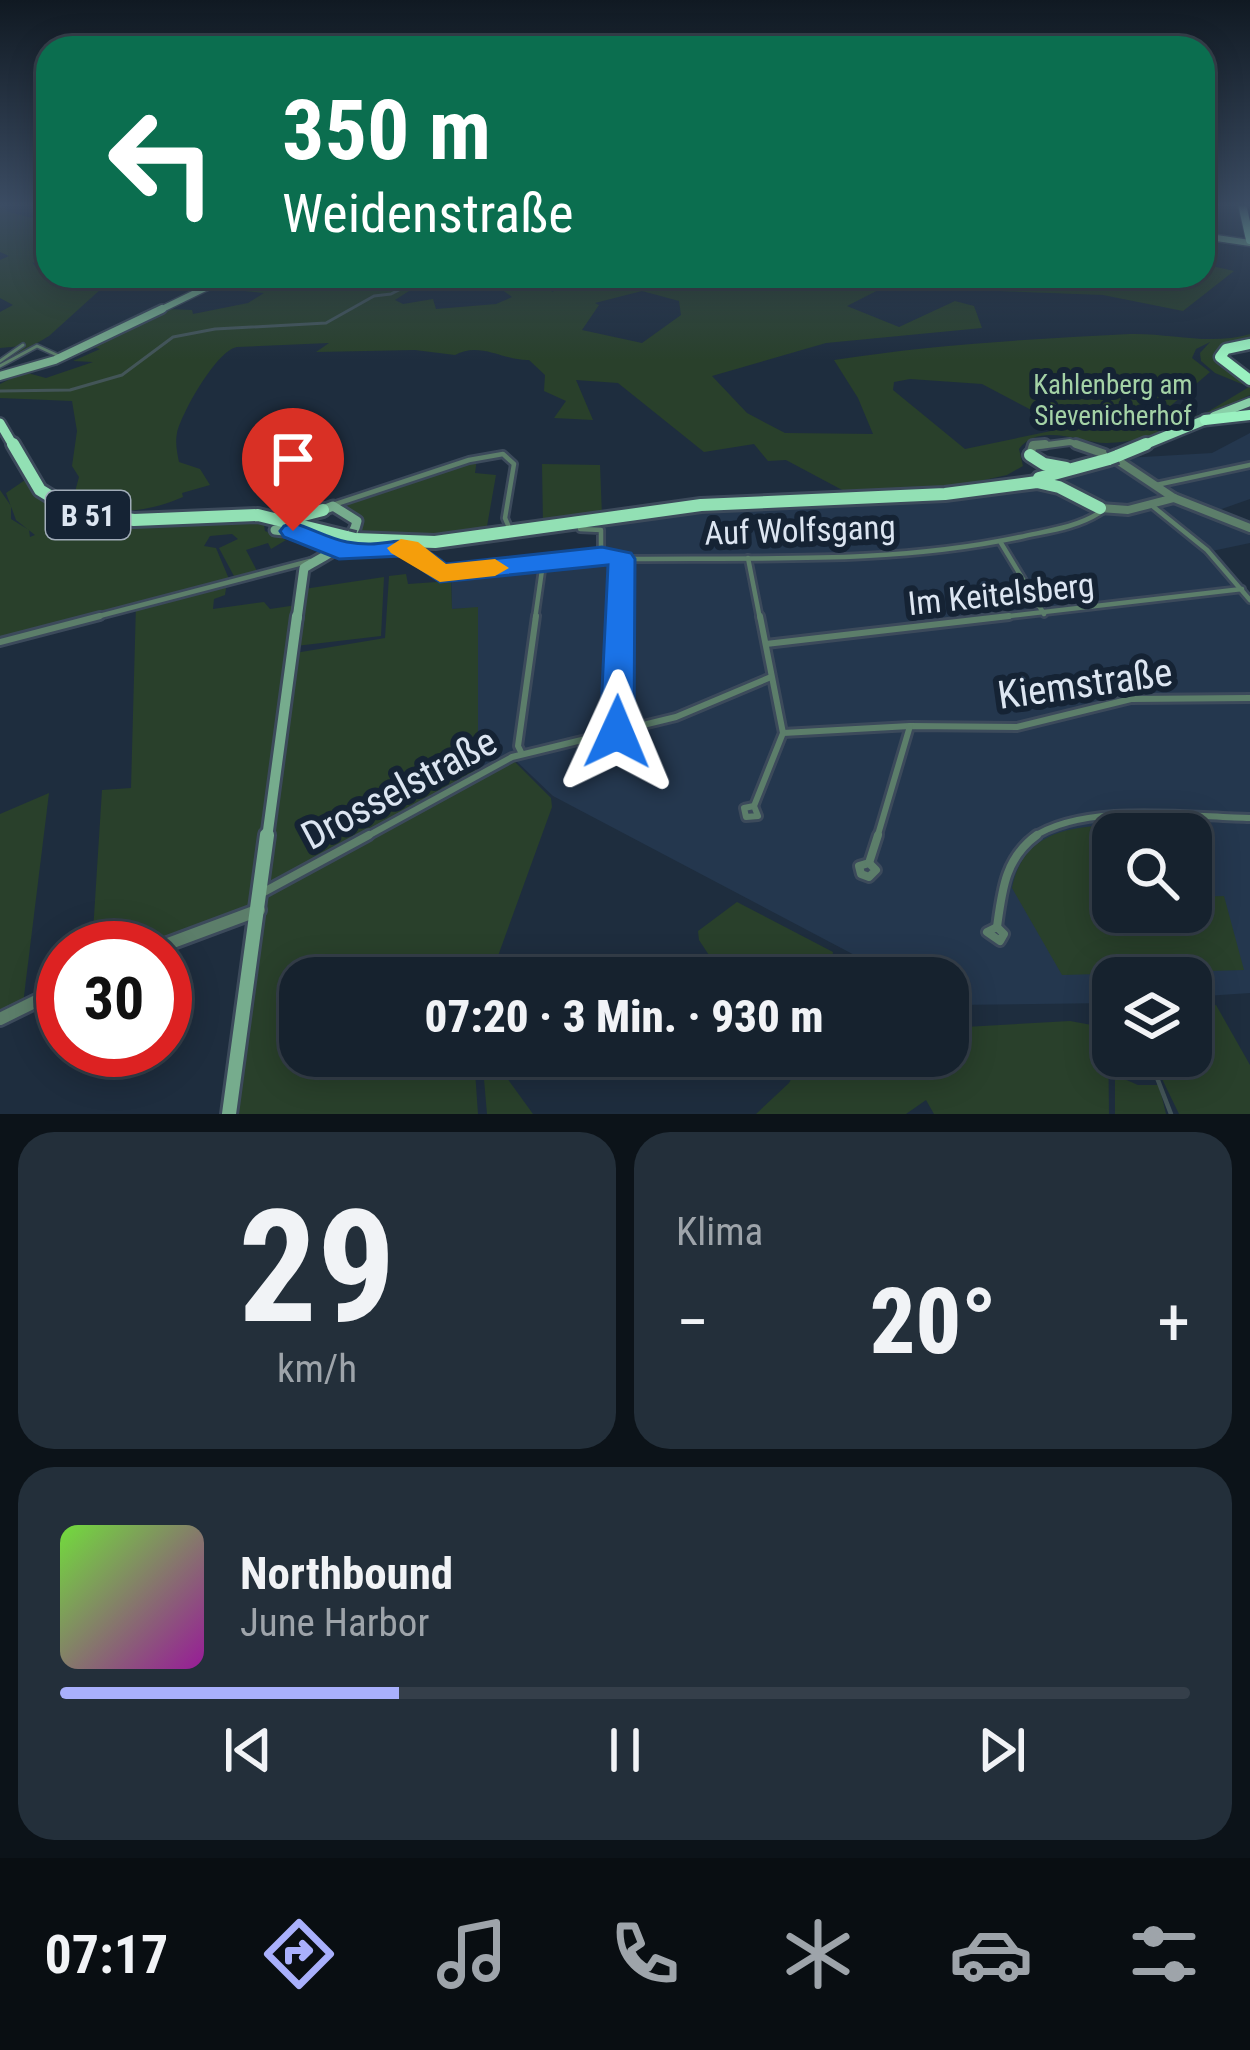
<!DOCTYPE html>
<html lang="de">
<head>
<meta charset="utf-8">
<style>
  :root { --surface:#16222e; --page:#232f3a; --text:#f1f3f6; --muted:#9ea4aa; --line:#353f4a; --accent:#a9b0fc }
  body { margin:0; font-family:"Roboto Condensed",sans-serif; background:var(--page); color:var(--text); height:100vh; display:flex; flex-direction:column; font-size:45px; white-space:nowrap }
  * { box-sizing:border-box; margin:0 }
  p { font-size:39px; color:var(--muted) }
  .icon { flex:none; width:66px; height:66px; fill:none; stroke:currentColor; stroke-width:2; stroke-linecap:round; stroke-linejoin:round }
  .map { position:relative; height:1114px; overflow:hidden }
  .sheet { display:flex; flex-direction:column; gap:18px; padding:18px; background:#0c1319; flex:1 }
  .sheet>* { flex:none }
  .guide { position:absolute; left:36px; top:36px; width:1179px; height:252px; border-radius:36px; box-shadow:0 6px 30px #0003,0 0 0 3px var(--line); background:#0b6e4f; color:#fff; overflow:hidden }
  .buttons { position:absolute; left:1092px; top:813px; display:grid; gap:24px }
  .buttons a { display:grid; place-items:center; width:120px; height:120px; border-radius:24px; background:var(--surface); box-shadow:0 6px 30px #0003,0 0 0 3px var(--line); font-size:60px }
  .speed { position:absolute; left:36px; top:921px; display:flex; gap:24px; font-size:60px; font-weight:700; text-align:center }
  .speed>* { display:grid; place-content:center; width:156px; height:156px; border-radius:50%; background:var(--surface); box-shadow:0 6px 30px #0003,0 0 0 3px var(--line); line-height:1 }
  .speed .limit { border:18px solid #d22; background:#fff; color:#111 }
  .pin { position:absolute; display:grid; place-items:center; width:102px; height:102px; color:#fff; margin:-123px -51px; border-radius:50% 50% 50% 0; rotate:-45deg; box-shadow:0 0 12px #0007 }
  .pin .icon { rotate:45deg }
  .me { position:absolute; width:132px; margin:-66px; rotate:1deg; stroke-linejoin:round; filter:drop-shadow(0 0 9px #0008) }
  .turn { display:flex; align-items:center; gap:42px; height:252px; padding:0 48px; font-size:54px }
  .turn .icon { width:156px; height:156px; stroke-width:2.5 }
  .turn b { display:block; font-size:84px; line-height:102px }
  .big { font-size:90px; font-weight:800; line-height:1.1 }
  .sheet .card { flex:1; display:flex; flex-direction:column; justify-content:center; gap:18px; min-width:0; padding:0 42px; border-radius:36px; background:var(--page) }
  .sheet .dial { align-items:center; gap:0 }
  .dial b { font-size:156px; line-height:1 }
  .song { display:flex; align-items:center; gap:36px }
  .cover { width:144px; height:144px; border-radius:18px; background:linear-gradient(135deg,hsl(100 70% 55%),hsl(300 70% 35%)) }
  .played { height:12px; border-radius:6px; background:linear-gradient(90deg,var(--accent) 30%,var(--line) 30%) }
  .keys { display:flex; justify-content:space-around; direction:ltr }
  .heat { display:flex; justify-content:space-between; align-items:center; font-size:66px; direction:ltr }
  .sheet .tiles { flex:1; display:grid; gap:18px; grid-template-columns:1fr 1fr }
  .card:last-child { grid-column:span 2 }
  .trip { position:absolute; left:279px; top:957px; width:690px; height:120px; border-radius:36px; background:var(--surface); box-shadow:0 6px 30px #0003,0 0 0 3px var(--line); font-weight:800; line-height:120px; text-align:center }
  .dock { display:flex; height:192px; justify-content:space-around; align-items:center; background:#090e12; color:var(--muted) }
  .dock .icon { width:84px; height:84px }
  .dock .active { color:var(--accent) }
  .dock b { font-size:54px; color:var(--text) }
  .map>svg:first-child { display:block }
  .built { fill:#24374e; fill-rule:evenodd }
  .green { fill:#29402b; fill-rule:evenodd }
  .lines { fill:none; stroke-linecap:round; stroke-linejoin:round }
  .stream-far1 { stroke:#435558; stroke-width:3 }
  .stream { stroke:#435558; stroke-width:4.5 }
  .minor-far3-casing { stroke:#3c4a5b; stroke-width:6 }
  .minor-far2-casing { stroke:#3c4a5b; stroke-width:10 }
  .minor-far1-casing { stroke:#3c4a5b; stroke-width:12 }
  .minor-casing { stroke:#3c4a5b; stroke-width:14 }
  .tertiary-far2-casing { stroke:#3c4a5b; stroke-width:10 }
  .tertiary-far1-casing { stroke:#3c4a5b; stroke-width:14 }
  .tertiary-casing { stroke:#3c4a5b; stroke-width:18 }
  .secondary-far4-casing { stroke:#3c4a5b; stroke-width:9 }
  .secondary-far3-casing { stroke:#3c4a5b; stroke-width:12 }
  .secondary-far2-casing { stroke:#3c4a5b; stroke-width:15 }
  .secondary-far1-casing { stroke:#3c4a5b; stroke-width:16 }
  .secondary-casing { stroke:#3c4a5b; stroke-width:20 }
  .primary-casing { stroke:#3c4a5b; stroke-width:12 }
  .trunk-far1-casing { stroke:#3c4a5b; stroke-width:14 }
  .trunk-casing { stroke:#3c4a5b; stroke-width:18 }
  .motorway-far1-casing { stroke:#3c4a5b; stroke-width:10 }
  .motorway-casing { stroke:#3c4a5b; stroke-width:15 }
  .minor-far3 { stroke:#5c7e6a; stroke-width:3 }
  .minor-far2 { stroke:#5c7e6a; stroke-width:4.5 }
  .minor-far1 { stroke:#5c7e6a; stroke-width:6 }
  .minor { stroke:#5c7e6a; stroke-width:8 }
  .tertiary-far2 { stroke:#5c7e6a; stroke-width:6 }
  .tertiary-far1 { stroke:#5c7e6a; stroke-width:8 }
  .tertiary { stroke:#5c7e6a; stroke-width:12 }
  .secondary-far4 { stroke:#76ac8d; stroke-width:6 }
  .secondary-far3 { stroke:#76ac8d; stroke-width:8 }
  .secondary-far2 { stroke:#76ac8d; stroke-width:9 }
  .secondary-far1 { stroke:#76ac8d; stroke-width:10 }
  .secondary { stroke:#76ac8d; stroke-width:14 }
  .primary { stroke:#89d0a8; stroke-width:8 }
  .trunk-far1 { stroke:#92e0b4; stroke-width:9 }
  .trunk { stroke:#92e0b4; stroke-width:12 }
  .motorway-far1 { stroke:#9af1c0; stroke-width:8 }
  .motorway { stroke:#9af1c0; stroke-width:10 }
  .trunk-bridge-casing { stroke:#3c4a5b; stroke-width:18; stroke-linecap:butt }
  .trunk-bridge { stroke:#92e0b4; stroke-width:12 }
  .route { fill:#1a73e8; stroke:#114b97; stroke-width:3 }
  .slow { fill:#f59e0b }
  .labels { text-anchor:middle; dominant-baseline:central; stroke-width:12; stroke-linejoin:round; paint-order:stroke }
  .far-park-label { font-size:27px; fill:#a4d2a6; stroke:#152334 }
  .shield { fill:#152334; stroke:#a0abb8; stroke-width:3 }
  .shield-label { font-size:30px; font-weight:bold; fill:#dce5f1 }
  .street-label { font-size:33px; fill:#dce5f1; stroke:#152334 }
  .near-street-label { font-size:39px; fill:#dce5f1; stroke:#152334 }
</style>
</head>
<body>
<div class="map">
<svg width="1250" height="1114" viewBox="0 0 1250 1114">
  <rect width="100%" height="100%" fill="#1e2d3e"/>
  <path class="built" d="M1250 433V499L1216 511 1250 527V543L1212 551 1250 595V993L1191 997V978H1113V1003L951 1005 948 978H898L553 796 512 757 477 775 478 608 452 609 451 572 601 555 603 521 1007 492 1125 458 1212 453ZM1113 834H1191V912H1113Z"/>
  <g class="green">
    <path d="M0 204 9 212 48 222V271L32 262 44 278 112 279 49 336 0 365 22 346 0 348V312L13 305 0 298V260L9 256 0 252Z"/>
    <path d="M1203 264 1234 271 1183 311 1103 295 972 290 921 276H1203Z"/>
    <path d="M244 276H425L420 281 439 277 427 286 442 285 409 291 395 300 403 304 433 299 436 309 496 304 512 297 490 281 492 276H525L553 292 557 276H871L894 282 847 306 899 327 955 301 974 306 982 328 826 343 712 376 747 413 785 433 873 434 858 398 834 360C930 345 1030 339 1130 334 1172 333 1210 346 1250 334V342L1218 351 1250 382V395C1207 415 1155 442 1107 443 1084 444 1040 421 1019 449L1023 466 1007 475 943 489 846 492 786 460 768 461 754 444 704 452 618 383 576 380 593 420 554 418 566 401 544 391 545 375 529 360C504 361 480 341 455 355L415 350 316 352 329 343 237 347C217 350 182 412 177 433 175 442 177 453 179 462L200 469 210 485 182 493 183 497C148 512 108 518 73 499L79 477 72 466 77 431 72 401 0 398V384L24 372 46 378 93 362 73 361 100 349 90 346 169 309 192 310 193 314 248 303 264 293 244 291 237 284 249 281ZM642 291 679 301 681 315 642 343 582 330 599 305 595 303ZM1210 342 1200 353 1201 361 1215 373 1249 387 1209 411 1166 427 1156 421 1160 415 1210 372 1192 358 1196 349ZM910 379 982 384 1039 414 1065 412 1075 426 965 449 893 390 894 382Z"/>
    <path d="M477 459 475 473 496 475 486 532 438 539 357 535 359 521 339 505Z"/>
    <path d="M542 464 600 465 602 516 543 524Z"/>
    <path d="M28 478C65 539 199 519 263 519L265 531 286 540 271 549 268 543 246 550 257 571 235 578 219 548 238 539 232 534 210 536 204 546 216 548 229 579 176 594 227 582 225 595 214 599 213 609 264 602 270 609 297 605 251 906 151 948H92L102 790 131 788 136 604 0 642V490L11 506V519L29 530 30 537 35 535 16 520 6 493Z"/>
    <path d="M406 574 408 584 451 581 452 609 478 607V773L267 884 295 653 385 638 389 576Z"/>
    <path d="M384 577 381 636 296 646 304 589Z"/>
    <path d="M514 761 551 798 552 807 490 978H300V1056H474L478 1114H233L265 896Z"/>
    <path d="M49 793 23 1004 0 1017V814Z"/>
    <path d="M1111 825 1118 834H1113V912H1191V897L1224 896 1244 970 1062 975 1012 888C1022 835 1064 827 1111 825Z"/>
    <path d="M737 902 833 952 828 978H724L699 940 698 931Z"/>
    <path d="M1216 1005 1250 1065V1114H1179L1151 1056H1191V1007Z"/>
    <path d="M948 1018 965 1027 1070 1021 1108 1028 1109 1114H934L926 1100 906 1114H756L789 1083 804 1056H948Z"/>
    <path d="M482 1056H491L533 1114H487Z"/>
    <path d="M1115 1075 1138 1085H1159L1166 1114H1115Z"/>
  </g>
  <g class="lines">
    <path class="stream-far1" d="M0 391 70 390 122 375 173 337 215 329 326 323 374 296 391 294 426 276"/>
    <path class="stream" d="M1122 1056 1149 1057 1171 1114"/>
    <defs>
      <g id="minor-far3">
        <path d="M0 361 23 345"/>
        <path d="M0 366 37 346 59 356"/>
      </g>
      <g id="minor-far2">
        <path d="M1156 485 1250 465"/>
        <path d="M336 504 469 460 503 454 514 464 505 518 508 525"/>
        <path d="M1150 504 1207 550 1250 600"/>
        <path d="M1001 543 1044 614"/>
        <path d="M339 550 408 548 441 573 601 555V530L580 529"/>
        <path d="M601 555 622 559C754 557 889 565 1020 537 1046 531 1075 528 1099 513"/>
        <path d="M748 558 760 619"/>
        <path d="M88 619 310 561"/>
        <path d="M535 619 543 563"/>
        <path d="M620 619 622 559"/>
        <path d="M983 619 1242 589"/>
      </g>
      <g id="minor-far1">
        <path d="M0 642 100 616"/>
        <path d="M766 644 1009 616"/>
        <path d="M617 732 620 616"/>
        <path d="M783 733 910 726 1017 727 1131 699 1250 698"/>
        <path d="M521 752 518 746 536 616"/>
        <path d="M754 806 758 816 746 817 744 808Z"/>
        <path d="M754 806 783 733 760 616"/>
        <path d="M1113 819 1121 834"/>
        <path d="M364 838 512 757 676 717 771 677"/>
        <path d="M877 838 910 726"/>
        <path d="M1032 838C1084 802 1189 817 1250 818"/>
      </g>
      <g id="minor">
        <path d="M869 863 876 870 869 877 861 874 859 866Z"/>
        <path d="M869 863 878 835"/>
        <path d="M262 893 369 835"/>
        <path d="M997 927 1004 934 1000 941 987 932Z"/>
        <path d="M997 927C1002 890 1005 858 1037 835"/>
      </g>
      <path id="tertiary-far2" d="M1032 447 1070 442 1085 447"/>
      <g id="tertiary-far1">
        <path d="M1076 444 1105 454"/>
        <path d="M1030 455 1033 445 1045 444"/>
        <path d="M1117 460 1174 498 1250 528"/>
        <path d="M1100 508 1128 510 1174 498"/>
      </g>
      <g id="tertiary">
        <path d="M157 948 259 910"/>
        <path d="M0 1019 63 988"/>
      </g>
      <g id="secondary-far4">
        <path d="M1203 236 1250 243"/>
        <path d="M156 312 230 276"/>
      </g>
      <path id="secondary-far3" d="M0 376 55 360 162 309"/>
      <g id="secondary-far2">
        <path d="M275 530 310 534 331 548"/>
        <path d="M297 619 304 568C323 556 353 545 357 521L333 506 323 510"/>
      </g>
      <path id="secondary-far1" d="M267 838 297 616"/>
      <path id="secondary" d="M229 1114 267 835"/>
      <path id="primary" d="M1214 416 1250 402"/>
      <g id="trunk-far1">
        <path d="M0 423 14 447"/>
        <path d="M1139 447 1205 420"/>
      </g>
      <g id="trunk">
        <path d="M13 444 40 490 76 512 134 520 258 515 347 537"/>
        <path d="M1030 455 1044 464 1066 468"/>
        <path d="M1117 456 1146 444"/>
        <path d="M1039 478 1109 459"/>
        <path d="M296 517 323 510"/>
        <path d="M355 539 435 542 701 505 945 494 1037 482 1059 487 1100 508"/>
      </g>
      <path id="motorway-far1" d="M1242 204 1250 240"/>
      <g id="motorway">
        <path d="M1250 344 1226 349 1220 357 1250 380"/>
        <path d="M1205 420 1250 415"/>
      </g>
    </defs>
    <use href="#minor-far3" class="minor-far3-casing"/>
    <use href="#minor-far2" class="minor-far2-casing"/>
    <use href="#minor-far1" class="minor-far1-casing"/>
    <use href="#minor" class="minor-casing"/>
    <use href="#tertiary-far2" class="tertiary-far2-casing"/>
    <use href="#tertiary-far1" class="tertiary-far1-casing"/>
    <use href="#tertiary" class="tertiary-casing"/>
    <use href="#secondary-far4" class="secondary-far4-casing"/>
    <use href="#secondary-far3" class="secondary-far3-casing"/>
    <use href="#secondary-far2" class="secondary-far2-casing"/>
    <use href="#secondary-far1" class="secondary-far1-casing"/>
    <use href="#secondary" class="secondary-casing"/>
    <use href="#primary" class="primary-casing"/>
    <use href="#trunk-far1" class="trunk-far1-casing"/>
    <use href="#trunk" class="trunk-casing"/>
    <use href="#motorway-far1" class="motorway-far1-casing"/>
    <use href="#motorway" class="motorway-casing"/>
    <use href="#minor-far3" class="minor-far3"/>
    <use href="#minor-far2" class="minor-far2"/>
    <use href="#minor-far1" class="minor-far1"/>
    <use href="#minor" class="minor"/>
    <use href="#tertiary-far2" class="tertiary-far2"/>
    <use href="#tertiary-far1" class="tertiary-far1"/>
    <use href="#tertiary" class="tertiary"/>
    <use href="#secondary-far4" class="secondary-far4"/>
    <use href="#secondary-far3" class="secondary-far3"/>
    <use href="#secondary-far2" class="secondary-far2"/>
    <use href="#secondary-far1" class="secondary-far1"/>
    <use href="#secondary" class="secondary"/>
    <use href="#primary" class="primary"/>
    <use href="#trunk-far1" class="trunk-far1"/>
    <use href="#trunk" class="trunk"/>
    <use href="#motorway-far1" class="motorway-far1"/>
    <use href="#motorway" class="motorway"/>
    <defs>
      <g id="trunk-bridge">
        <path d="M1109 459 1117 456"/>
        <path d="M347 537 355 539"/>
      </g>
    </defs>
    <use href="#trunk-bridge" class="trunk-bridge-casing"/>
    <use href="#trunk-bridge" class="trunk-bridge"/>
  </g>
  <linearGradient id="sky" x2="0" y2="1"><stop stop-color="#101922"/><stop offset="0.57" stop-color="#3b4c63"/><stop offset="1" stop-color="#3b4c63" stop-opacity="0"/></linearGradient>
  <rect width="1250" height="360" fill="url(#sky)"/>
  <path class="route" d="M293 523C311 528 330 539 347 542 399 551 394 524 446 564L602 547 631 553 635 559 634 732 629 741 617 745 605 741 600 732 608 565 440 582 402 556 339 559 284 537 280 531 284 526Z"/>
  <path class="slow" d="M401 539 418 542 446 564 495 559 509 568 495 576 440 582 391 553 387 548Z"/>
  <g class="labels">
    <g class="far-park-label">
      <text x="1113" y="385">Kahlenberg am<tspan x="1113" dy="31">Sievenicherhof</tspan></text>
    </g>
    <rect class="shield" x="46" y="491" width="84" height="48" rx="9"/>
    <g class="shield-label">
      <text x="88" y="515">B 51</text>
    </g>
    <g class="street-label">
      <text transform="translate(800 530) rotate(-2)">Auf Wolfsgang</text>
      <text transform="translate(1001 594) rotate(-6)">Im Keitelsberg</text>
    </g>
    <g class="near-street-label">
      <text transform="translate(1085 684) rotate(-8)">Kiemstraße</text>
      <text transform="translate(399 789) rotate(-28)">Drosselstraße</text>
    </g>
  </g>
</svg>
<div class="buttons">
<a><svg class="icon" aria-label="search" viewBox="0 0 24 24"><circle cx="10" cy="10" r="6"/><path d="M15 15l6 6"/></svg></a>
<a><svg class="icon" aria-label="layers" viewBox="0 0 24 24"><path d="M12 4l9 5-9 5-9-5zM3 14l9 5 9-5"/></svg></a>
</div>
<div class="speed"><div class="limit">30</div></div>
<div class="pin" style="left:293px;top:531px;background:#d93025"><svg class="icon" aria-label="arrive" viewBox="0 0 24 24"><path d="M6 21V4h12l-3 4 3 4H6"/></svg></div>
<svg class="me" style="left:617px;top:732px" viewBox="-20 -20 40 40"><path d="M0-17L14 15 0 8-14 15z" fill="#1a73e8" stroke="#fff" stroke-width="4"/></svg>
<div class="trip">07:20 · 3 Min. · 930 m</div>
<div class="guide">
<div class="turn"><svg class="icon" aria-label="left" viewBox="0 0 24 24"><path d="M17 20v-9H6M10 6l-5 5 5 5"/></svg><div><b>350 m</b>Weidenstraße</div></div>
</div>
</div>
<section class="sheet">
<div class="tiles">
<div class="card dial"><b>29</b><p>km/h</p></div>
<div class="card"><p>Klima</p>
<div class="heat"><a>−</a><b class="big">20°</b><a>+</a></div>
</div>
<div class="card">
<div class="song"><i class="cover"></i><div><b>Northbound</b><p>June Harbor</p></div></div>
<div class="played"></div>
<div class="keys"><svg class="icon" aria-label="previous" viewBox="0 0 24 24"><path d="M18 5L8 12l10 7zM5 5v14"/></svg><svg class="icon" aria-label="pause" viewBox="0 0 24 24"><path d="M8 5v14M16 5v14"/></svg><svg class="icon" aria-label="next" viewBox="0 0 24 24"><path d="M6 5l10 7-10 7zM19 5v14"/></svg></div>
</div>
</div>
</section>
<nav class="dock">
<b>07:17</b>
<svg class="icon active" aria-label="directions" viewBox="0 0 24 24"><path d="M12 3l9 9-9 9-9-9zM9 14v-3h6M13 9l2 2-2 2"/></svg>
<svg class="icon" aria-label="music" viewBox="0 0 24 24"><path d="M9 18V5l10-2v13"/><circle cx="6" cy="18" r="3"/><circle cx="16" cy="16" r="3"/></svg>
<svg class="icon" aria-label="phone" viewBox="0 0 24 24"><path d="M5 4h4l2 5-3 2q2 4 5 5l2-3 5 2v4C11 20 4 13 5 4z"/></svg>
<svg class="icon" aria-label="climate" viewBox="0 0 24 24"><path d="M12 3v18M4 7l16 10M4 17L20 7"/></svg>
<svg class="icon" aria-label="car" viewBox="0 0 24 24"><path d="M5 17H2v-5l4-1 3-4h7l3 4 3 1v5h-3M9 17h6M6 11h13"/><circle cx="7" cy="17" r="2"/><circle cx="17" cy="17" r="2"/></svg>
<svg class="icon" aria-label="filters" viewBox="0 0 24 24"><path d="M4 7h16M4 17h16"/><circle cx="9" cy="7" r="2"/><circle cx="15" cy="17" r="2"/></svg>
</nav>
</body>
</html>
